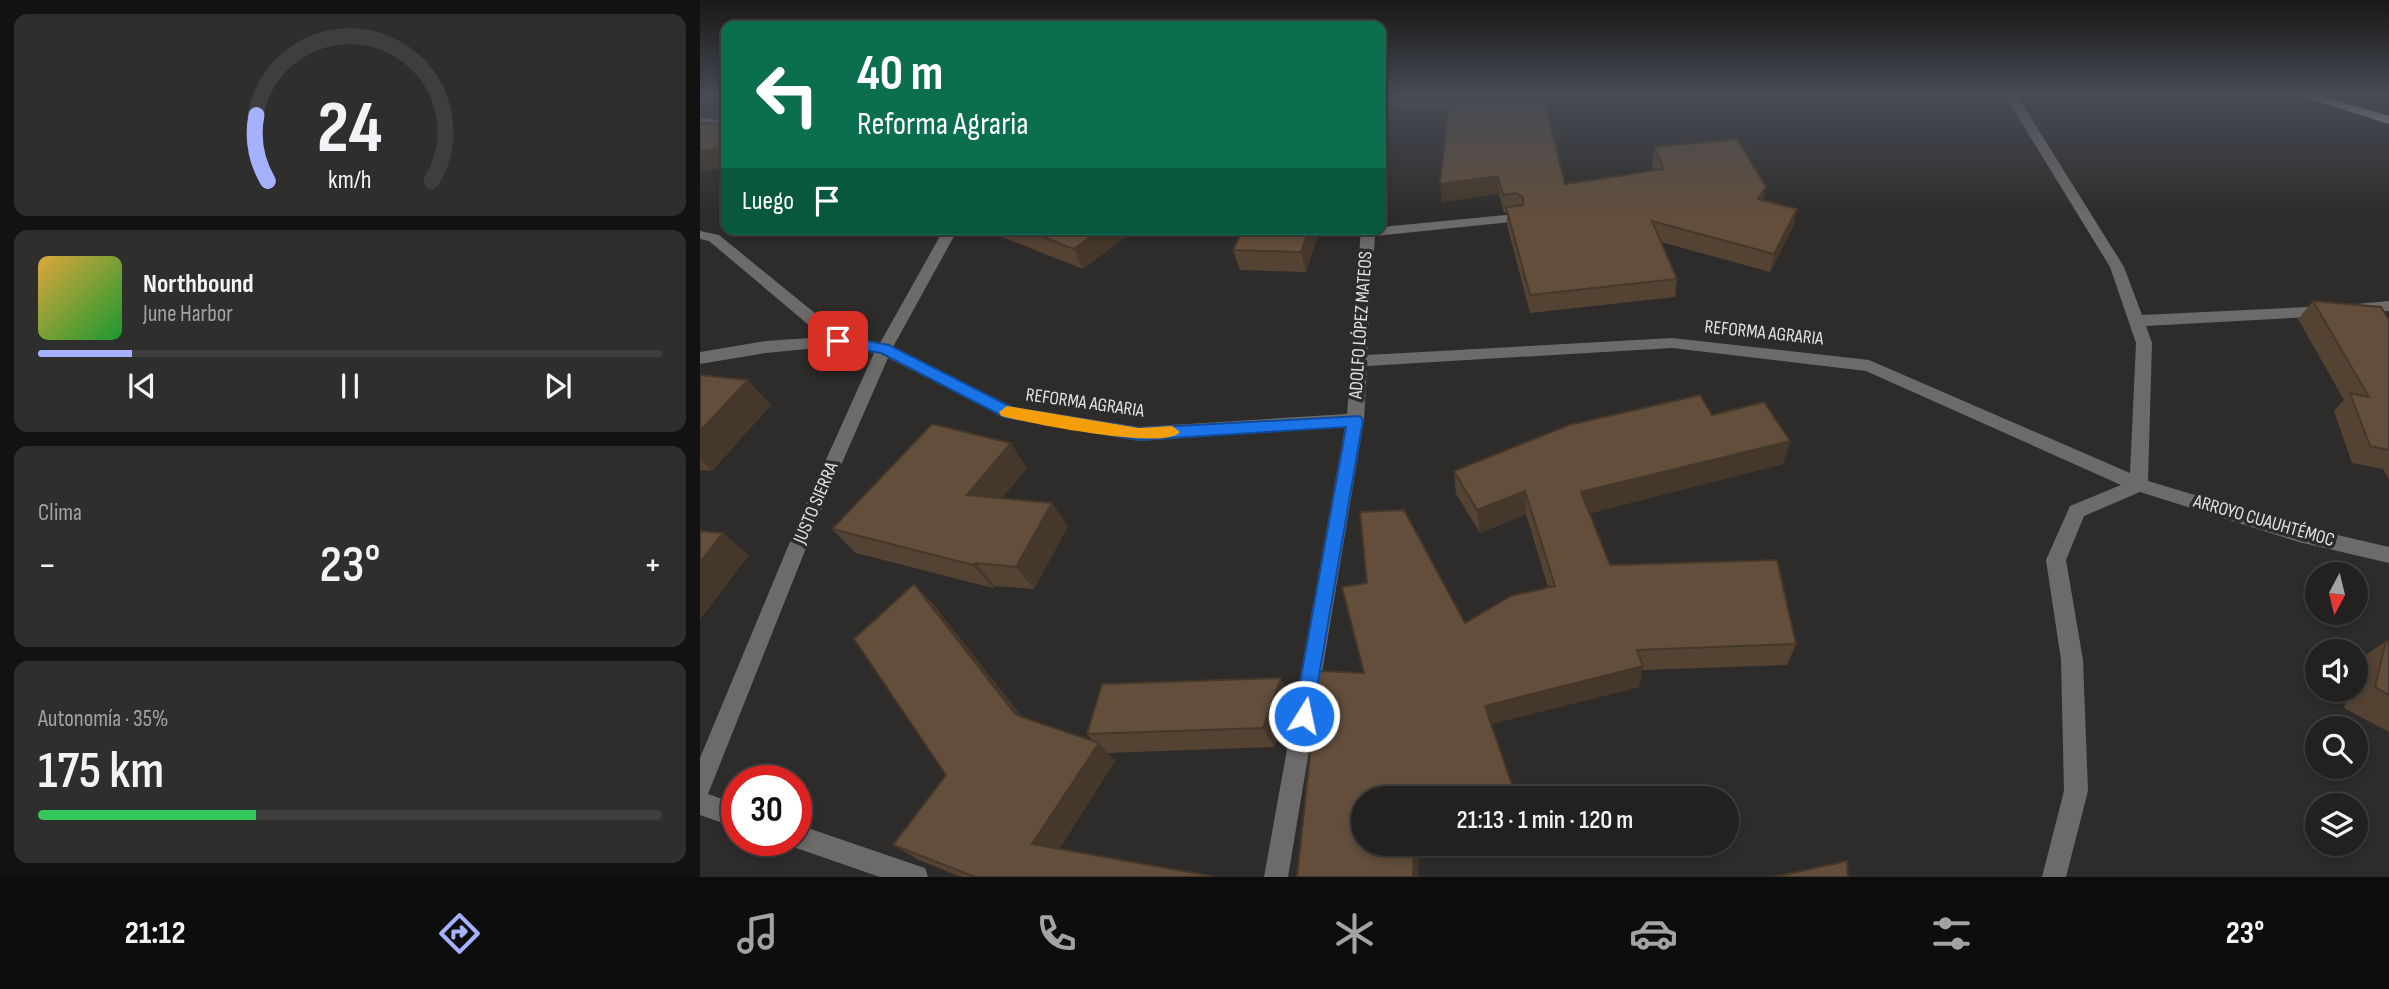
<!DOCTYPE html>
<html lang="es">
<head>
<meta charset="utf-8">
<style>
  :root { --surface:#222120; --page:#2e2e2d; --text:#f1f3f6; --muted:#a2a3a5; --line:#3f3e3e; --accent:#a5b1fc }
  body { margin:0; font-family:"Sofia Sans Condensed",sans-serif; background:var(--page); color:var(--text); height:100vh; display:flex; flex-direction:column; font-size:26px; white-space:nowrap }
  * { box-sizing:border-box; margin:0 }
  p { font-size:23px; color:var(--muted) }
  .icon { flex:none; width:38px; height:38px; fill:none; stroke:currentColor; stroke-width:2; stroke-linecap:round; stroke-linejoin:round }
  .map { position:relative; flex:1; overflow:hidden }
  .side { display:flex; flex-direction:column; gap:14px; padding:14px; background:#131212; width:700px }
  .side>* { flex:none }
  .hud { position:absolute; left:21px; top:21px; width:665px; height:214px; border-radius:14px; box-shadow:0 4px 10px #0003,0 0 0 2px var(--line); background:#0b6e4f; color:#fff; overflow:hidden }
  .needle { width:46px; rotate:187deg }
  .controls { position:absolute; left:1605px; top:562px; display:grid; gap:14px }
  .controls a { display:grid; place-items:center; width:63px; height:63px; border-radius:50%; background:var(--surface); box-shadow:0 4px 10px #0003,0 0 0 2px var(--line); font-size:35px }
  .speed { position:absolute; left:21px; top:765px; display:flex; gap:14px; font-size:35px; font-weight:700; text-align:center }
  .speed>* { display:grid; place-content:center; width:91px; height:91px; border-radius:50%; background:var(--surface); box-shadow:0 4px 10px #0003,0 0 0 2px var(--line); line-height:1 }
  .speed .limit { border:10px solid #d22; background:#fff; color:#111 }
  .pin { position:absolute; display:grid; place-items:center; width:60px; height:60px; color:#fff; margin:-30px; border-radius:14px; box-shadow:0 4px 10px #0006 }
  .me { position:absolute; width:77px; margin:-38px; rotate:10deg; stroke-linejoin:round; filter:drop-shadow(0 0 5px #0008) }
  .turn { display:flex; align-items:center; gap:24px; height:147px; padding:0 21px; font-size:32px }
  .turn .icon { width:91px; height:91px; stroke-width:2.5 }
  .turn b { display:block; font-size:49px; line-height:60px }
  .then { display:flex; align-items:center; height:66px; padding:0 21px; background:#0003; gap:14px; font-size:26px }
  .big { font-size:52px; font-weight:600; line-height:1.1 }
  .side .tile { flex:1; display:flex; flex-direction:column; justify-content:center; gap:10px; min-width:0; padding:0 24px; border-radius:14px; background:var(--page) }
  .side .dial { align-items:center; gap:0 }
  .dial svg { height:182px; overflow:visible; fill:none; stroke:var(--line); stroke-width:7; stroke-linecap:round; text-anchor:middle }
  .dial text { fill:var(--text); stroke:none }
  .song { display:flex; align-items:center; gap:21px }
  .cover { width:84px; height:84px; border-radius:10px; background:linear-gradient(135deg,hsl(40 70% 55%),hsl(130 70% 35%)) }
  .played { height:7px; border-radius:4px; background:linear-gradient(90deg,var(--accent) 15%,var(--line) 15%) }
  .keys { display:flex; justify-content:space-around; direction:ltr }
  .heat { display:flex; justify-content:space-between; align-items:center; font-size:38px; direction:ltr }
  .charge { height:10px; border-radius:5px; background:linear-gradient(90deg,#34c759 35%,var(--line) 0) }
  .trip { position:absolute; left:651px; top:786px; width:388px; height:70px; border-radius:35px; background:var(--surface); box-shadow:0 4px 10px #0003,0 0 0 2px var(--line); font-weight:600; line-height:70px; text-align:center }
  .menu { display:flex; height:112px; justify-content:space-around; align-items:center; background:#0e0d0d; color:var(--muted) }
  .menu .icon { width:49px; height:49px }
  .menu .selected { color:var(--accent) }
  .menu b { font-size:32px; color:var(--text) }
  main { display:flex; flex:1; min-height:0 }
  .map>svg:first-child { display:block }
  .lines { fill:none; stroke-linecap:round; stroke-linejoin:round }
  .minor { fill:#6c6b6a; fill-rule:evenodd }
  .trunk { fill:#b8b5b3; fill-rule:evenodd }
  .wall { fill:#544333 }
  .shaded-wall { fill:#453729 }
  .building { fill:#624e3b; stroke:#453729; stroke-width:2 }
  .route { fill:#1a73e8; stroke:#114b97; stroke-width:2 }
  .slow { fill:#f59e0b }
  .labels { text-anchor:middle; dominant-baseline:central; stroke-width:7; stroke-linejoin:round; paint-order:stroke }
  .street-label { font-size:19px; fill:#e3e2e1; stroke:#2e2c2a }
</style>
</head>
<body>
<main>
<section class="side">
<div class="tile dial"><svg viewBox="0 0 100 80">
<path d="M14 69A42 42 0 1 1 86 69"/>
<path d="M14 69A42 42 0 0 1 9 40" stroke="#a5b1fc"/>
<text x="50" y="56" font-size="32" font-weight="700">24</text>
<text x="50" y="72" font-size="11">km/h</text>
</svg></div>
<div class="tile">
<div class="song"><i class="cover"></i><div><b>Northbound</b><p>June Harbor</p></div></div>
<div class="played"></div>
<div class="keys"><svg class="icon" aria-label="previous" viewBox="0 0 24 24"><path d="M18 5L8 12l10 7zM5 5v14"/></svg><svg class="icon" aria-label="pause" viewBox="0 0 24 24"><path d="M8 5v14M16 5v14"/></svg><svg class="icon" aria-label="next" viewBox="0 0 24 24"><path d="M6 5l10 7-10 7zM19 5v14"/></svg></div>
</div>
<div class="tile"><p>Clima</p>
<div class="heat"><a>−</a><b class="big">23°</b><a>+</a></div>
</div>
<div class="tile"><p>Autonomía · 35%</p><b class="big">175 km</b><div class="charge"></div></div>
</section>
<div class="map">
<svg width="1689" height="877" viewBox="0 0 1689 877">
  <rect width="100%" height="100%" fill="#2e2c2a"/>
  <g class="lines">
    <g class="minor">
      <path d="M1300 95H1313L1321 102 1424 267 1442 315 1628 306 1636 311 1628 316 1446 326 1452 343 1448 481 1599 526 1689 547V563L1599 542 1440 492 1384 516 1366 560 1383 660 1388 791 1366 877H1342L1364 791 1361 660 1346 560 1370 506 1421 485 1166 371 972 348 667 366 664 420 588 877H564L645 427 439 441 304 417 188 358 120 513 8 794 37 804V828L0 815V758L102 513 174 353 138 346 66 353 0 364V352L66 341 123 337 9 241 0 239V231L19 235 143 336 180 343 244 229H258L193 347 313 407 439 427 647 414 661 229 816 214 821 215V221L675 236 667 355 972 338 1169 360 1430 473 1436 343 1410 267 1310 104Z"/>
      <path d="M0 117 26 121V129L0 125Z"/>
      <path d="M1689 301V311L1656 314 1648 309 1656 304Z"/>
      <path d="M96 824 216 865 225 868 228 877H180L96 848 88 844 86 840H96Z"/>
    </g>
    <path class="trunk" d="M1597 95H1617L1689 116V124Z"/>
  </g>
  <g class="wall">
    <path d="M689 95H843L865 184 955 170 952 165 954 147 1063 200 1097 209 1093 227 1070 272 961 242 977 279 975 297 830 313 807 225V212L804 213 799 194 742 202 748 110 691 109Z"/>
    <path d="M282 229H436L383 269Z"/>
    <path d="M620 229 606 272 540 270 533 250Z"/>
    <path d="M1613 301 1689 320V480L1683 469 1652 463 1634 411 1644 400 1598 319Z"/>
    <path d="M0 375 71 405 12 471 0 470Z"/>
    <path d="M1000 395 1012 415 1064 402 1090 441 1083 464 889 513 910 565 1077 560 1096 644 1087 665 942 670 939 687 791 724 815 794 816 798H663V844H719L718 877H597L619 671 664 673 642 587 667 583 660 512 704 510 765 623 811 596 848 587 826 514 780 533 756 494 754 471 869 425Z"/>
    <path d="M327 468 302 498 368 526 334 589 295 586 293 588 156 553 132 529Z"/>
    <path d="M214 584 234 605 322 717 394 742 387 734 591 699 574 747 407 753 415 761 359 849 512 877H261L219 860 193 845 246 775Z"/>
    <path d="M1686 641 1689 642V732L1644 708 1649 690H1656V662Z"/>
  </g>
  <g class="shaded-wall">
    <path d="M26 147V168L0 171V151Z"/>
    <path d="M798 176 799 194 742 202 740 184Z"/>
    <path d="M1066 187 1062 205 1058 199Z"/>
    <path d="M1097 209 1093 227 1070 272 1074 254Z"/>
    <path d="M401 229H436L383 269 374 249Z"/>
    <path d="M609 229H620L606 272 601 252Z"/>
    <path d="M48 380 71 405 12 471 0 460V431Z"/>
    <path d="M1090 441 1083 464 880 516 881 492Z"/>
    <path d="M311 443 327 468 285 519 267 495Z"/>
    <path d="M825 491 826 514 780 533 777 510Z"/>
    <path d="M352 503 368 526 334 589 316 567Z"/>
    <path d="M23 533 49 555 0 620V562Z"/>
    <path d="M276 563 295 586 293 588 273 565Z"/>
    <path d="M214 584 234 605 335 734 316 715Z"/>
    <path d="M943 666 939 687 787 725 785 706Z"/>
    <path d="M581 678 591 699 574 747 563 728Z"/>
    <path d="M399 743 415 761 352 859 332 844Z"/>
    <path d="M714 844H719L718 877H713Z"/>
  </g>
  <g class="building">
    <path d="M750 95H843L865 184 964 169 954 147 1037 139 1066 187 1058 199 1097 209 1074 254 952 221 977 279 830 295 806 207 823 205V197L816 193 803 195 798 176 740 184Z"/>
    <path d="M0 123 26 124V147L0 151Z"/>
    <path d="M322 229H401L374 249Z"/>
    <path d="M543 229H609L601 252 533 250Z"/>
    <path d="M1613 301 1681 307 1689 320V450L1670 446 1650 393 1669 397Z"/>
    <path d="M0 375 48 380 0 431Z"/>
    <path d="M1000 395 1012 415 1064 402 1090 441 881 492 910 565 1077 560 1096 644 937 650 943 666 785 706 815 794 716 789 715 798H663V844H714L713 877H597L619 671 664 673 642 587 667 583 660 512 704 510 765 623 811 596 855 586 825 491 777 510 754 471 869 425Z"/>
    <path d="M232 424 311 443 267 495 352 503 316 567 276 563 273 565 132 529Z"/>
    <path d="M0 531 23 533 0 562Z"/>
    <path d="M214 584 316 715 399 743 332 844 511 876 510 877H275L193 845 246 775 154 639Z"/>
    <path d="M1686 641 1689 642V695L1675 687Z"/>
    <path d="M581 678 563 728 387 734 402 684Z"/>
    <path d="M1147 861 1148 877H1074Z"/>
  </g>
  <linearGradient id="sky" x2="0" y2="1"><stop stop-color="#191817"/><stop offset="0.44" stop-color="#464b55"/><stop offset="1" stop-color="#464b55" stop-opacity="0"/></linearGradient>
  <rect width="1689" height="217" fill="url(#sky)"/>
  <path class="route" d="M138 336 189 345 313 408 439 428 660 416 663 420 611 723 604 725 597 723 594 716 646 427 439 440 304 417 181 353 133 345 131 341 133 338Z"/>
  <path class="slow" d="M307 406 439 428 472 426 480 432C466 451 327 423 301 416L299 412Z"/>
  <g class="labels">
    <g class="street-label">
      <text transform="translate(661 325) rotate(-86)">ADOLFO LÓPEZ MATEOS</text>
      <text transform="translate(1064 333) rotate(6)">REFORMA AGRARIA</text>
      <text transform="translate(385 403) rotate(8)">REFORMA AGRARIA</text>
      <text transform="translate(116 503) rotate(-67)">JUSTO SIERRA</text>
      <text transform="translate(1564 521) rotate(16)">ARROYO CUAUHTÉMOC</text>
    </g>
  </g>
</svg>
<div class="controls">
<a><svg class="needle" viewBox="-14 -14 28 28"><path d="M0-13l5 13h-10z" fill="#e53935"/><path d="M0 13l5-13h-10z" fill="#a2a3a5"/></svg></a>
<a><svg class="icon" aria-label="sound" viewBox="0 0 24 24"><path d="M4 9h4l5-4v14l-5-4H4zM17 9q2 3 0 6"/></svg></a>
<a><svg class="icon" aria-label="search" viewBox="0 0 24 24"><circle cx="10" cy="10" r="6"/><path d="M15 15l6 6"/></svg></a>
<a><svg class="icon" aria-label="layers" viewBox="0 0 24 24"><path d="M12 4l9 5-9 5-9-5zM3 14l9 5 9-5"/></svg></a>
</div>
<div class="speed"><div class="limit">30</div></div>
<div class="pin" style="left:138px;top:341px;background:#d93025"><svg class="icon" aria-label="arrive" viewBox="0 0 24 24"><path d="M6 21V4h12l-3 4 3 4H6"/></svg></div>
<svg class="me" style="left:604px;top:716px" viewBox="-20 -20 40 40"><circle r="17" fill="#1a73e8" stroke="#fff" stroke-width="3"/><path d="M0-11L8 9 0 5-8 9z" fill="#fff"/></svg>
<div class="trip">21:13 · 1 min · 120 m</div>
<div class="hud">
<div class="turn"><svg class="icon" aria-label="left" viewBox="0 0 24 24"><path d="M17 20v-9H6M10 6l-5 5 5 5"/></svg><div><b>40 m</b>Reforma Agraria</div></div>
<div class="then">Luego<svg class="icon" aria-label="arrive" viewBox="0 0 24 24"><path d="M6 21V4h12l-3 4 3 4H6"/></svg></div>
</div>
</div>
</main>
<nav class="menu">
<b>21:12</b>
<svg class="icon selected" aria-label="directions" viewBox="0 0 24 24"><path d="M12 3l9 9-9 9-9-9zM9 14v-3h6M13 9l2 2-2 2"/></svg>
<svg class="icon" aria-label="music" viewBox="0 0 24 24"><path d="M9 18V5l10-2v13"/><circle cx="6" cy="18" r="3"/><circle cx="16" cy="16" r="3"/></svg>
<svg class="icon" aria-label="phone" viewBox="0 0 24 24"><path d="M5 4h4l2 5-3 2q2 4 5 5l2-3 5 2v4C11 20 4 13 5 4z"/></svg>
<svg class="icon" aria-label="climate" viewBox="0 0 24 24"><path d="M12 3v18M4 7l16 10M4 17L20 7"/></svg>
<svg class="icon" aria-label="car" viewBox="0 0 24 24"><path d="M5 17H2v-5l4-1 3-4h7l3 4 3 1v5h-3M9 17h6M6 11h13"/><circle cx="7" cy="17" r="2"/><circle cx="17" cy="17" r="2"/></svg>
<svg class="icon" aria-label="filters" viewBox="0 0 24 24"><path d="M4 7h16M4 17h16"/><circle cx="9" cy="7" r="2"/><circle cx="15" cy="17" r="2"/></svg>
<b>23°</b>
</nav>
</body>
</html>
